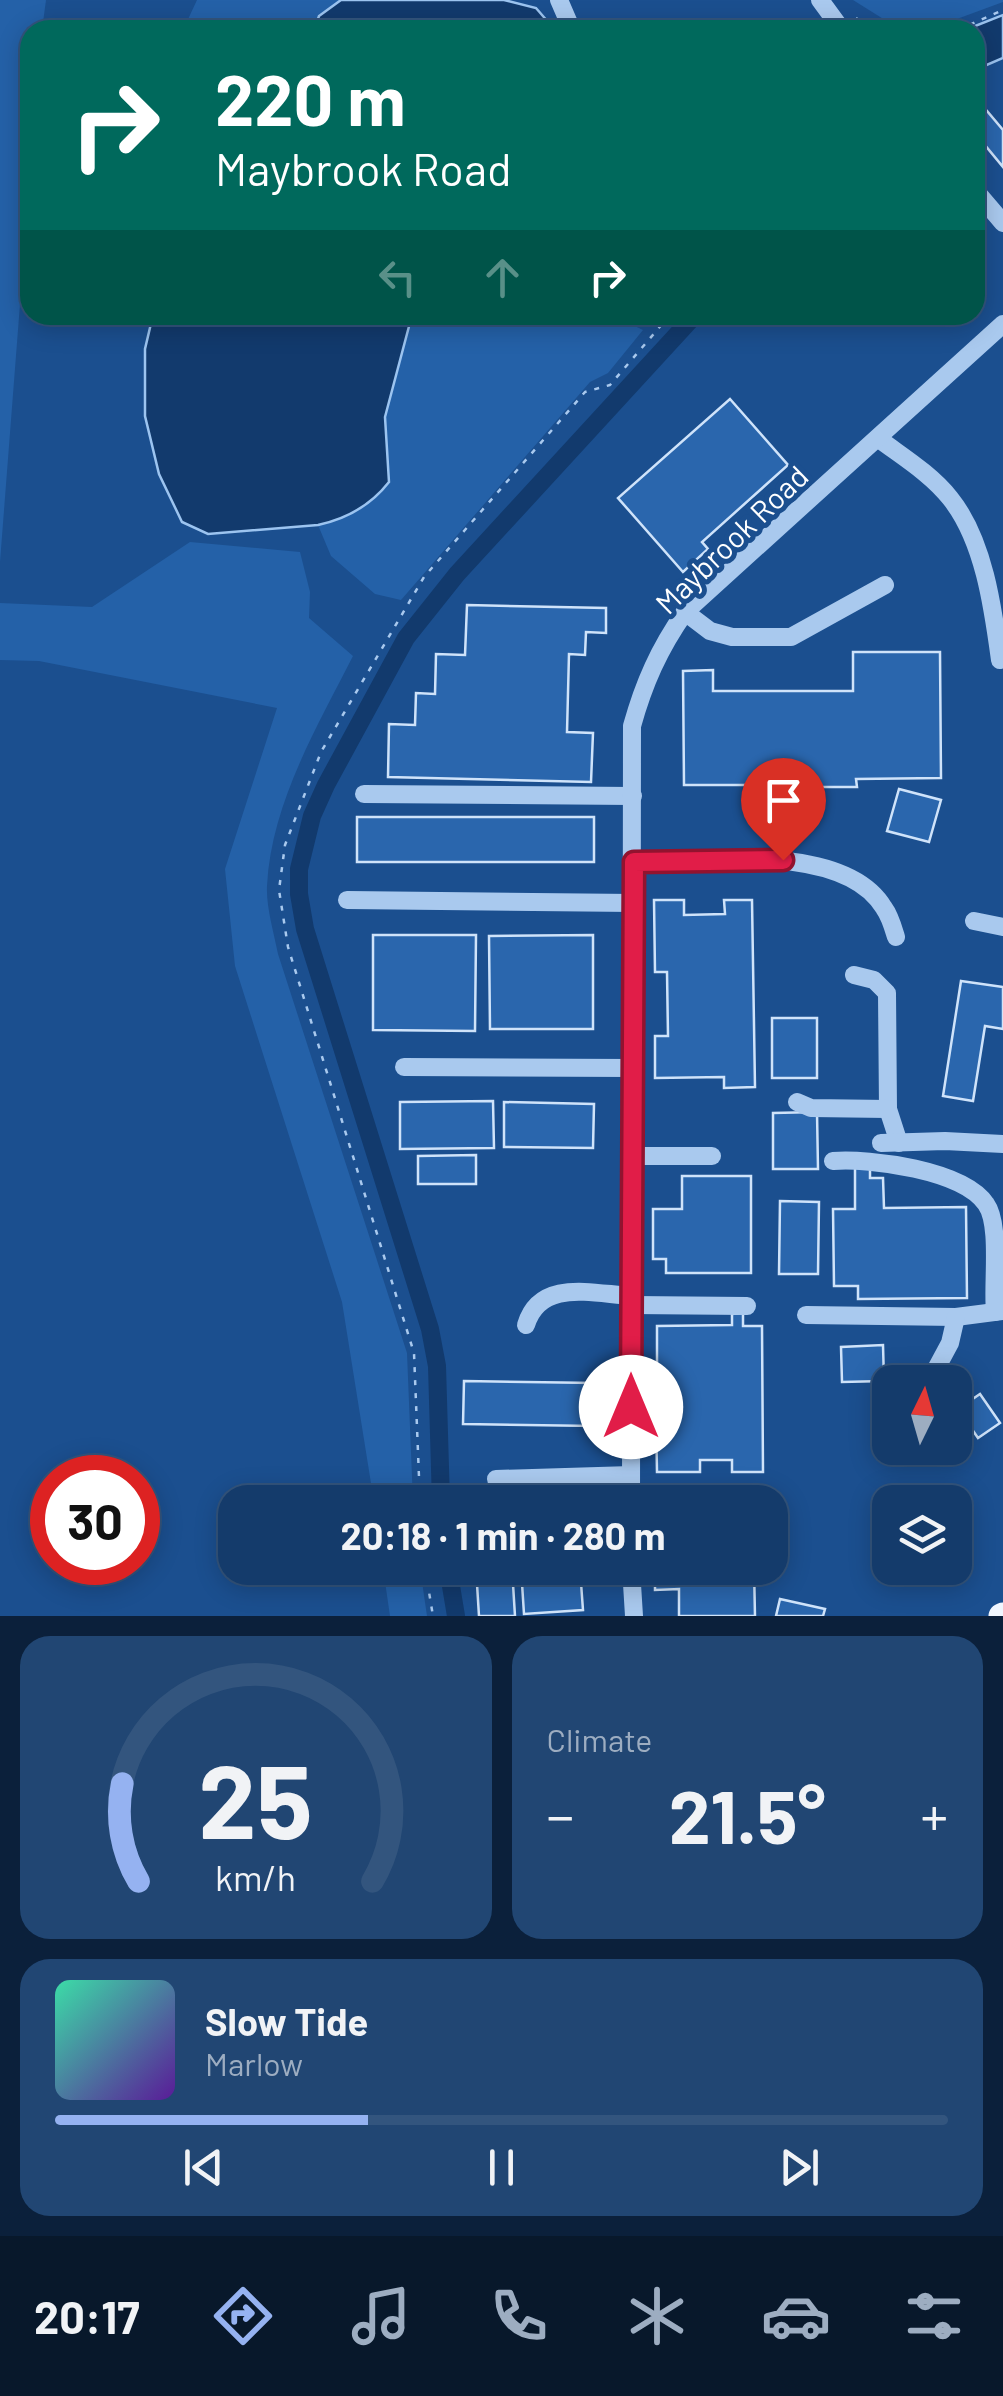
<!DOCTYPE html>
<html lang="en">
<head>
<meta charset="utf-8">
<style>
  :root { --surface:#143b6b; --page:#214673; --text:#f1f3f6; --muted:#9dadc1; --line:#33557e; --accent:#95b2f1 }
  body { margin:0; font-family:Barlow,sans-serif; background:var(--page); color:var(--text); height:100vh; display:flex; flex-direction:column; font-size:38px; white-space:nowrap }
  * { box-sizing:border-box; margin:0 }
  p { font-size:32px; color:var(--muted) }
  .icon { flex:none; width:55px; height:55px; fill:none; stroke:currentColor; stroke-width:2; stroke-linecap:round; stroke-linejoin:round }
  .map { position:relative; height:1616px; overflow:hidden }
  .drawer { display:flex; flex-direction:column; gap:20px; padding:20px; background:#0b203b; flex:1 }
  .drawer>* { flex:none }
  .guide { position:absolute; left:20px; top:20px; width:965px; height:305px; border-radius:30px; box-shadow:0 5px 25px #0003,0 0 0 2px var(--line); background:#00695c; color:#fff; overflow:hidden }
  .needle { width:65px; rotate:5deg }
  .buttons { position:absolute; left:872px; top:1365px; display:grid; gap:20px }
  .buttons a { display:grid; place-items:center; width:100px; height:100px; border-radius:20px; background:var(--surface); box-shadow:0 5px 25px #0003,0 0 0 2px var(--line); font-size:50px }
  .speed { position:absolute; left:30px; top:1455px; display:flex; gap:20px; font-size:50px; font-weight:700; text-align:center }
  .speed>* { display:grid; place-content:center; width:130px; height:130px; border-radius:50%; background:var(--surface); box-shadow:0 5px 25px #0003,0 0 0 2px var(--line); line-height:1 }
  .speed .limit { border:15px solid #d22; background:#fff; color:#111 }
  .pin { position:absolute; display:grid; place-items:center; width:85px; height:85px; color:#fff; margin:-102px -42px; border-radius:50% 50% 50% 0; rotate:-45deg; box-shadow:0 0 10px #0007 }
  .pin .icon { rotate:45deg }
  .me { position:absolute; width:110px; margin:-55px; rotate:0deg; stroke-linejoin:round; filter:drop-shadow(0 0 8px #0008) }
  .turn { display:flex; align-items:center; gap:35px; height:210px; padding:0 30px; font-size:45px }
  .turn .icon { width:130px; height:130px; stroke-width:2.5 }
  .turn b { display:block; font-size:70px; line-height:85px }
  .lanes { display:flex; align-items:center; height:95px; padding:0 30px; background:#0003; justify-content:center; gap:50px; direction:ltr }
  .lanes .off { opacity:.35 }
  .big { font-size:75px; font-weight:700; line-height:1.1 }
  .drawer .widget { flex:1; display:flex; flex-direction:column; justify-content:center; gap:15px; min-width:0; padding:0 35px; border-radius:30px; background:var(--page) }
  .drawer .dial { align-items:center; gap:0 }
  .dial svg { height:260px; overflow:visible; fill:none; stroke:var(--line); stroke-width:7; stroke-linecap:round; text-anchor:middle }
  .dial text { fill:var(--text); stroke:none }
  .song { display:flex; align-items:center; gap:30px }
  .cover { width:120px; height:120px; border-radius:15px; background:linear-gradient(135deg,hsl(160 70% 55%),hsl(270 70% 35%)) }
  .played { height:10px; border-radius:5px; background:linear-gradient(90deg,var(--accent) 35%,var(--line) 35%) }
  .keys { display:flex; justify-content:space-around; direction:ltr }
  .heat { display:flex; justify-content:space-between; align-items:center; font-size:55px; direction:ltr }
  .drawer .tiles { flex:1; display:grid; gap:20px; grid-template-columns:1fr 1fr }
  .widget:last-child { grid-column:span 2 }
  .trip { position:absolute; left:218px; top:1485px; width:570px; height:100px; border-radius:30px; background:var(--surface); box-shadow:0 5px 25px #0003,0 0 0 2px var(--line); font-weight:700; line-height:100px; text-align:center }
  .tabs { display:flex; height:160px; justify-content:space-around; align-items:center; background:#08182b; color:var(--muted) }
  .tabs .icon { width:70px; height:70px }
  .tabs .on { color:var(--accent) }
  .tabs b { font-size:45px; color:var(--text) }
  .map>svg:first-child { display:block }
  .green { fill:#2461a8 }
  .water { fill:#123a6d; stroke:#9cc4f0; stroke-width:2.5 }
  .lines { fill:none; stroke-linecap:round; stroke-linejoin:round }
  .canal { stroke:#123a6d; stroke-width:18 }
  .building { fill:#2a66ad; stroke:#cfe3fa; stroke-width:2.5 }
  .path { stroke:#a9c9ee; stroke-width:2.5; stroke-dasharray:5 8; stroke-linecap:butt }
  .minor { stroke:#a9c9ee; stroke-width:18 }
  .major { stroke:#f0f6ff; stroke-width:25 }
  .route-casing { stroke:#92132f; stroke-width:25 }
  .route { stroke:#e11d48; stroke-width:18 }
  .labels { text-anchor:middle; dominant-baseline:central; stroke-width:10; stroke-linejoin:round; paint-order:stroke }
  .street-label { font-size:30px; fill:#fff; stroke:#1b4f8f }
</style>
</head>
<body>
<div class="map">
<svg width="1003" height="1616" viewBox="0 0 1003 1616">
  <rect width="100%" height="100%" fill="#1b4f8f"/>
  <g class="green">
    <path d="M0 0H46L42 30H30V175L0 562Z"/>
    <path d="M197 0H341L320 16 314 30H183Z"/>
    <path d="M853 0H1003V2L927 30H901Z"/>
    <path d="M412 315C470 315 596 304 643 330L608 373 590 382 401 600 375 594 331 556 318 525 332 522 389 482 385 417Z"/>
    <path d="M190 542 300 552 310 592 309 618 353 656C317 727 271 804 267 886 266 907 274 933 278 954L407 1353 413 1502H374L342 1302 235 966 225 869 277 708 39 661 0 660V603L92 607Z"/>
    <path d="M383 1568H420L427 1616H390Z"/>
  </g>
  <g class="water">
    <path d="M341 0H504L536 8 555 30H314L319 16Z"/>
    <path d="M1003 15V58L975 70V30H965Z"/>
    <path d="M153 315H412L385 417 389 482C371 505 346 519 318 525L208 534 182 522 159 474 145 416V349Z"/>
  </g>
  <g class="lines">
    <g class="canal">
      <path d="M441 1502 437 1366 430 1329 305 929 299 894V869L312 816 326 785 406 638 457 574 695 315"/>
      <path d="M448 1568 456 1616"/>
    </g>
  </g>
  <g class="building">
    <path d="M982 105 1003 130V167L975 133V111Z"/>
    <path d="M730 399 788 465 702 542 708 549 683 572 618 498Z"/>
    <path d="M467 605 606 608V633L586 632 585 655 569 654 567 732 593 733 591 782 388 777 389 724 415 725 416 693 435 694 436 654 465 655Z"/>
    <path d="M853 652H940L941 778 856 779 857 787H767V798H756V785H684L683 671 713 670V691H853Z"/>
    <path d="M899 789 941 800 929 842 887 831Z"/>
    <rect x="357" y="817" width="237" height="45"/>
    <path d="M654 900H684V915L725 914 724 900H752L755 1087 724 1088V1077L655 1078V1036H668L667 972H655Z"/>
    <path d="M373 935H476L475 1031 373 1030Z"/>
    <path d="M593 935V1029H490L489 936Z"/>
    <path d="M961 981 1003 987V1029L985 1026 973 1101 943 1096Z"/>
    <rect x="772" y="1018" width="45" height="60"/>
    <path d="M493 1101 494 1148 400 1149V1102Z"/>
    <path d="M504 1102 594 1104 593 1148 504 1147Z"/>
    <path d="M817 1112 818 1169H773V1113Z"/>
    <path d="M476 1155V1184H418V1156Z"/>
    <path d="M855 1168H870V1178H883L884 1208 966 1207 967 1298 858 1299V1286H834L833 1209H855Z"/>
    <path d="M682 1176H751V1273H666V1259H653V1209H682Z"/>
    <path d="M780 1201 819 1202 818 1274H779Z"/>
    <path d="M743 1313V1326H762L763 1472H732V1460H700V1472H657L656 1418H670V1384H657V1326L732 1325V1314Z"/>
    <path d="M883 1345 884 1381 842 1382 841 1347Z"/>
    <path d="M464 1381 595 1383V1426L463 1424Z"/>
    <path d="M980 1394 1000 1423 978 1438 958 1409Z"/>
    <path d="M476 1568H512L515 1616H479Z"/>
    <path d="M521 1568H595L580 1569 583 1610 524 1614Z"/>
    <path d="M655 1568H754L755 1616H679V1589L655 1590Z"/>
    <path d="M780 1599 825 1609 823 1616H776Z"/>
  </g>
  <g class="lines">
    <g class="path">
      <path d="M856 18 874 30"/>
      <path d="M958 30 1003 10"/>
      <path d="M420 1502 414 1353 288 947 279 890 285 845 321 752 424 577 585 392 610 385 670 315"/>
      <path d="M425 1568 433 1616"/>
    </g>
    <g class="minor">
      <path d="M559 0 572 30"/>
      <path d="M820 0 842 30"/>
      <path d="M975 190 1003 223"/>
      <path d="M879 439C903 457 931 474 950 498 984 540 993 608 1000 660"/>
      <path d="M685 612 710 631 732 637H791L885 585"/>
      <path d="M364 794 633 796"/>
      <path d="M634 862C702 861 844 841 884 908 890 916 893 927 896 937"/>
      <path d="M347 900 634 903"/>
      <path d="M974 921 1003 927"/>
      <path d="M854 975 874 980 887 993 888 1109 899 1143"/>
      <path d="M404 1067 633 1068"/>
      <path d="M797 1102 811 1108 888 1109"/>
      <path d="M881 1143 945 1141 1003 1144"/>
      <path d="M632 1156H712"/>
      <path d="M833 1161C870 1158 963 1170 986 1204 1001 1225 992 1284 995 1312"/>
      <path d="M632 1305 747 1306"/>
      <path d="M806 1315 956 1317 1003 1311"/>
      <path d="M526 1325C540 1278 593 1294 632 1296"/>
      <path d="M929 1382 950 1343 956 1317"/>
      <path d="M496 1479 631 1475"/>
      <path d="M631 1494 745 1497"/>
      <path d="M631 1502 632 726C644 683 659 649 685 612L1003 324"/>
      <path d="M631 1568 634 1616"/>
    </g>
    <path class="major" d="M1001 1616 1003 1615"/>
  </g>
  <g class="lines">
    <defs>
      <path id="route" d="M631 1407 634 862 783 860"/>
    </defs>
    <use href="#route" class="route-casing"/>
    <use href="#route" class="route"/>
  </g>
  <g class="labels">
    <g class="street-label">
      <text transform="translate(731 539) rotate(-44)">Maybrook Road</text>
    </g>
  </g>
</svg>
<div class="buttons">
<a><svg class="needle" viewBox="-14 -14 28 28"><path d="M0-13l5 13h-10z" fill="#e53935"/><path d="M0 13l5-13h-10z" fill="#9dadc1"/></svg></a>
<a><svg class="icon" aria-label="layers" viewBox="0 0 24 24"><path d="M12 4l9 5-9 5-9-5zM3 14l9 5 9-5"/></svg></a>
</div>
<div class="speed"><div class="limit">30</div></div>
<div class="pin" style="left:783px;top:860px;background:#d93025"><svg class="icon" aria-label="arrive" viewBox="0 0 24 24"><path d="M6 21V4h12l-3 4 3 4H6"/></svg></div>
<svg class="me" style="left:631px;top:1407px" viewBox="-20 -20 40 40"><circle r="19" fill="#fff"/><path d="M0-13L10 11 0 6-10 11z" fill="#e11d48"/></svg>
<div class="trip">20:18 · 1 min · 280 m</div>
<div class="guide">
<div class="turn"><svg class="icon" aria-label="right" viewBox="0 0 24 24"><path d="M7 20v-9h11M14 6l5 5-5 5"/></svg><div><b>220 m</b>Maybrook Road</div></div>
<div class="lanes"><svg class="icon off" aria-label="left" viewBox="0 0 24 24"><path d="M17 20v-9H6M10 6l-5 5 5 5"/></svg><svg class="icon off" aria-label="ahead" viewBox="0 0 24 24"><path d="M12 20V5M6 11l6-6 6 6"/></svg><svg class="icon" aria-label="right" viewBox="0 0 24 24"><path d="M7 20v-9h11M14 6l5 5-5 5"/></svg></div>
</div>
</div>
<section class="drawer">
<div class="tiles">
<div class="widget dial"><svg viewBox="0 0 100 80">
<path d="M14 69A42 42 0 1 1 86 69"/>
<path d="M14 69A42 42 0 0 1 9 39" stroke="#95b2f1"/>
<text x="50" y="56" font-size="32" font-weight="700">25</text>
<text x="50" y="72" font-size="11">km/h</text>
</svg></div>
<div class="widget"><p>Climate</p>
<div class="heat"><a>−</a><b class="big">21.5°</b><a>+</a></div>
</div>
<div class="widget">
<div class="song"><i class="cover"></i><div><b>Slow Tide</b><p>Marlow</p></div></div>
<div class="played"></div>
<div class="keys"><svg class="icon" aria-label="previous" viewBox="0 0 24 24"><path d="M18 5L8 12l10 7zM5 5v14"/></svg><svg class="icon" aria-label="pause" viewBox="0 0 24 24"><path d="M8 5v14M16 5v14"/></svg><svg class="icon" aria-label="next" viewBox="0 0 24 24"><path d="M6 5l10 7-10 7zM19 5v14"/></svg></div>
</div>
</div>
</section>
<nav class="tabs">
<b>20:17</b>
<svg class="icon on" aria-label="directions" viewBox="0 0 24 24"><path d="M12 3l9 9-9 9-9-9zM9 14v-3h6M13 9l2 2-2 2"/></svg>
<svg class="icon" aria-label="music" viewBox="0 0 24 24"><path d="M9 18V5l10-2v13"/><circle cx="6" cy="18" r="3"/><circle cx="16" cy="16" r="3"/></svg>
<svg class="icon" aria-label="phone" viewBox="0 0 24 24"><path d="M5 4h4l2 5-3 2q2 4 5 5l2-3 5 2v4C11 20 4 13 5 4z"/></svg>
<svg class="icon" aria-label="climate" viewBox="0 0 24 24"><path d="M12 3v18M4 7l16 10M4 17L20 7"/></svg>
<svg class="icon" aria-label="car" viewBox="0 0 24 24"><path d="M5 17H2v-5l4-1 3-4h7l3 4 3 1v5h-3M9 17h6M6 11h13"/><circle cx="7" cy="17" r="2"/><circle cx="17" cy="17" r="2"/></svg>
<svg class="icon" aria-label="filters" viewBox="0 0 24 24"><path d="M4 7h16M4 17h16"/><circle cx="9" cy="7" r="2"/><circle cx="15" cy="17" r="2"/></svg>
</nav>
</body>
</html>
